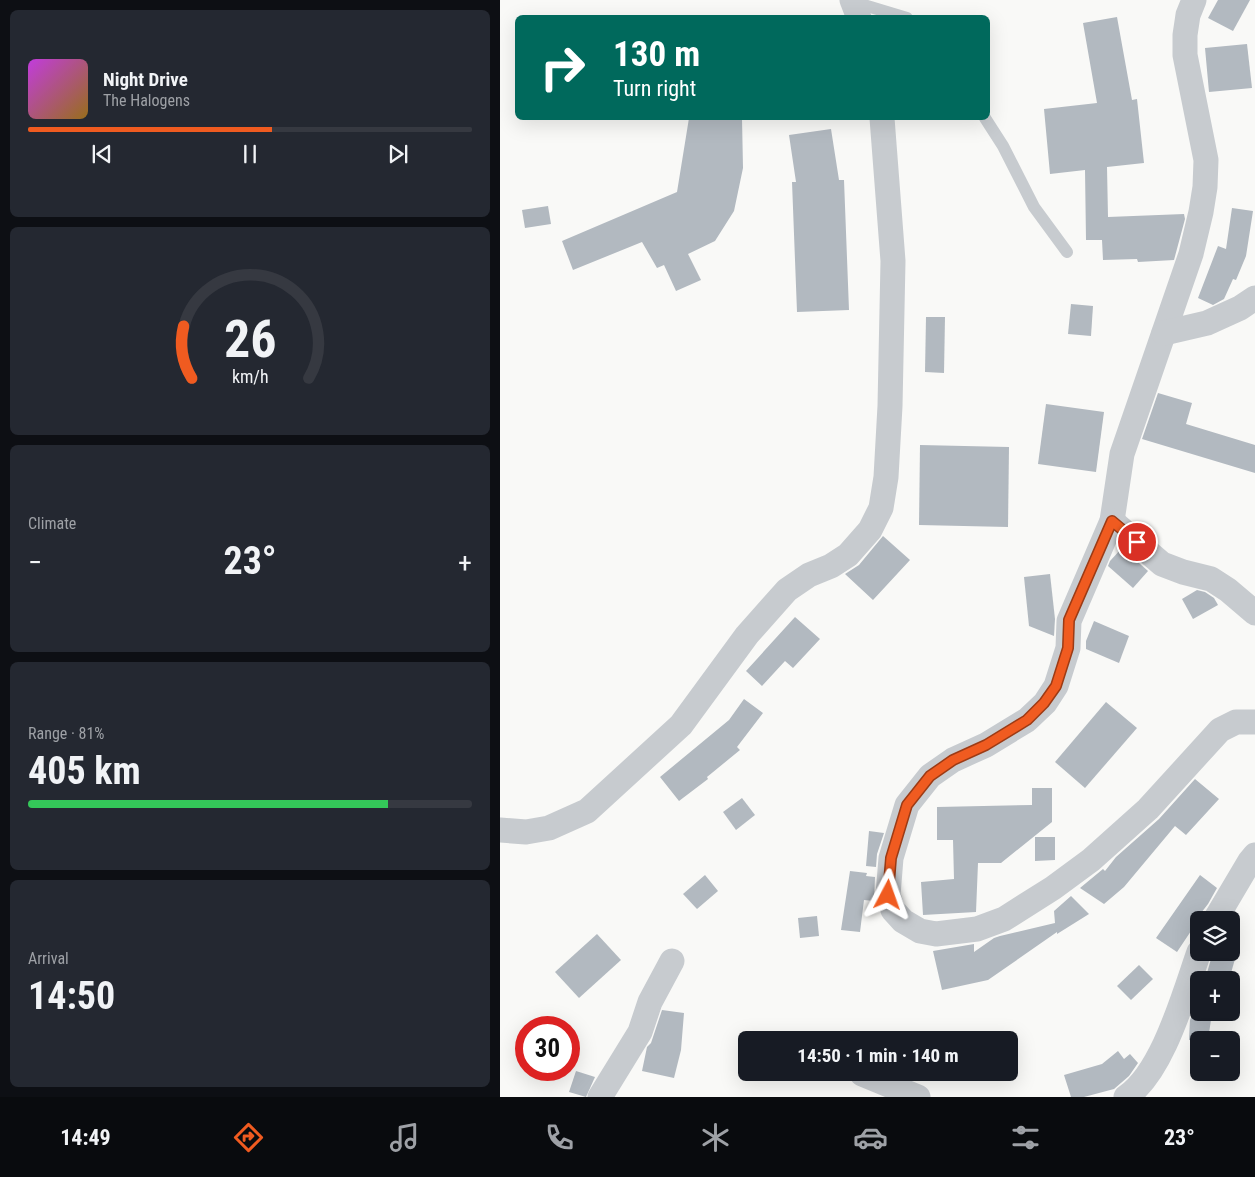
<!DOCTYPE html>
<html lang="en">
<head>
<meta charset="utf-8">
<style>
  :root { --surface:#171b24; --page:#242831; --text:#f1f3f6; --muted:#9ea1a6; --line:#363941; --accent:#f05b20 }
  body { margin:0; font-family:"Roboto Condensed",sans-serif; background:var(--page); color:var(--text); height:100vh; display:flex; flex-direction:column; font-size:19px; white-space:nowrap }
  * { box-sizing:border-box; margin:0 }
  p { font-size:16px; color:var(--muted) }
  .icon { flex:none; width:28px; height:28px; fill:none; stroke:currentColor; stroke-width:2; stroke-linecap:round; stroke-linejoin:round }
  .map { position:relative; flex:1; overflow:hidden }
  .sheet { display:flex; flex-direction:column; gap:10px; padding:10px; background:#0d0f14; width:500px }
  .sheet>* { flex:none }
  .top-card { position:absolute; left:15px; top:15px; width:475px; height:105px; border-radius:8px; box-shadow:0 5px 20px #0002; background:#00695c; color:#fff; overflow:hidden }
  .buttons { position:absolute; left:690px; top:911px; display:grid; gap:10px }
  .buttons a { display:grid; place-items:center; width:50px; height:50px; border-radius:8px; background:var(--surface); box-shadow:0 5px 20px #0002; font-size:25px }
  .speed { position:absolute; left:15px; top:1016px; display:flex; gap:10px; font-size:25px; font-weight:700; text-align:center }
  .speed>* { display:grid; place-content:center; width:65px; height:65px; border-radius:50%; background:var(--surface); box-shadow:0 5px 20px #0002; line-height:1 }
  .speed .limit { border:8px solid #d22; background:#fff; color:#111 }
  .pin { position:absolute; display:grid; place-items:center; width:42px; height:42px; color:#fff; margin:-21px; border:2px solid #fff; border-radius:50%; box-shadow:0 1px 5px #0007 }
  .me { position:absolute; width:55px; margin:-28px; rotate:4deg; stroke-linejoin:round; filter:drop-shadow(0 0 4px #0008) }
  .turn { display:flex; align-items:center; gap:18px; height:105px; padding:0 15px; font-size:22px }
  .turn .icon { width:65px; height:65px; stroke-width:2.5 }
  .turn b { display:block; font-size:35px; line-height:42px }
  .big { font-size:38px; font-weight:700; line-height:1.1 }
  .sheet .card { flex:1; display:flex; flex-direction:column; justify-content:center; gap:8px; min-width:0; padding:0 18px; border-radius:8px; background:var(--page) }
  .sheet .dial { align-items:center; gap:0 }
  .dial svg { height:130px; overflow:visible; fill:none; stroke:var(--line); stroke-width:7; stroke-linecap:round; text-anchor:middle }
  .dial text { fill:var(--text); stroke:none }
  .song { display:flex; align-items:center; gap:15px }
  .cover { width:60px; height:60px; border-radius:8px; background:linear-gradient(135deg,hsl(290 70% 55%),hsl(40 70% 35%)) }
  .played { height:5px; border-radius:2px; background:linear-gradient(90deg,var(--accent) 55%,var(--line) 55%) }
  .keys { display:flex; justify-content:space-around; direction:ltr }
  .heat { display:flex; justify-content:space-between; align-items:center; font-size:28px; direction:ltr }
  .charge { height:8px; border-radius:4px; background:linear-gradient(90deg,#34c759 81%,var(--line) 0) }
  .trip { position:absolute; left:238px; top:1031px; width:280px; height:50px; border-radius:8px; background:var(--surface); box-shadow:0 5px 20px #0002; font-weight:700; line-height:50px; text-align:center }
  .tabs { display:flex; height:80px; justify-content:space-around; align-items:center; background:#090b0e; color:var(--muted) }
  .tabs .icon { width:35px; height:35px }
  .tabs .on { color:var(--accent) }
  .tabs b { font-size:22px; color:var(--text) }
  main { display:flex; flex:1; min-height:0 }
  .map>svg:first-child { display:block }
  .building { fill:#b2b9c0 }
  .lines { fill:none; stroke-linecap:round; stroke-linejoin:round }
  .service { stroke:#c7cbcf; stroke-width:12 }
  .minor { stroke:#c7cbcf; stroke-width:25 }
  .route-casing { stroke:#9c3b15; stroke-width:12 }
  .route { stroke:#f05b20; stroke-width:9 }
</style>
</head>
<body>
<main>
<section class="sheet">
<div class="card">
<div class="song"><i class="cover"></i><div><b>Night Drive</b><p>The Halogens</p></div></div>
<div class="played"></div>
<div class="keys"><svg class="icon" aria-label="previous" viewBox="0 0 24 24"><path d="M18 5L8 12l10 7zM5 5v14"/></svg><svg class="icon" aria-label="pause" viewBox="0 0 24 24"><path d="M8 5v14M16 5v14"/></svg><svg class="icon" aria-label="next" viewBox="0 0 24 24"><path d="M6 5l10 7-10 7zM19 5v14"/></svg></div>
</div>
<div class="card dial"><svg viewBox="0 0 100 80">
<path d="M14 69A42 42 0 1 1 86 69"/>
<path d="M14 69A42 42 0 0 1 9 37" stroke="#f05b20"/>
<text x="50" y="56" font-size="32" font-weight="700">26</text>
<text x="50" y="72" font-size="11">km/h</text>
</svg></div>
<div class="card"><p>Climate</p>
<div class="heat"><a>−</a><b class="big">23°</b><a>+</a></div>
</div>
<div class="card"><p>Range · 81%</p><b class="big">405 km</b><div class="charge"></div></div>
<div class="card"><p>Arrival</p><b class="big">14:50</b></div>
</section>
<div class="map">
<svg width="755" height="1097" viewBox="0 0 755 1097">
  <rect width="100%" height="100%" fill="#f9f9f7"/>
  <g class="building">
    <path d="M718 0H750L733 31 708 18Z"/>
    <path d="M617 17 632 100 637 99 644 163 607 167 608 217 684 214 685 219 674 260 638 262 637 259 603 260 602 240H586L585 170 550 174 544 109 597 103 583 23Z"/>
    <path d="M747 44 752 88 709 92 705 48Z"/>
    <path d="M189 118H242L243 168 234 211 215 241 188 254 201 280 176 291 164 265 157 268 142 242 73 270 62 241 177 192Z"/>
    <path d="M331 129 339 180H344L349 310 297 312 292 182H296L289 135Z"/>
    <path d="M48 206 51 224 25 228 22 210Z"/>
    <path d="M732 208 753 211 746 256 736 280 733 279 724 299 713 305 698 298 718 246 726 249Z"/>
    <path d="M571 304 593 306 591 336 568 334Z"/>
    <path d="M426 317H445L444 373 425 372Z"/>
    <path d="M658 393 692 403 686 424 755 445V473L642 439Z"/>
    <path d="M546 404 604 412 596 472 538 464Z"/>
    <path d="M420 445 509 447 508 527 419 525Z"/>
    <path d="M383 536 410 560 373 600 345 574 359 565Z"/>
    <path d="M622 548 648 571 633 588 608 566 610 561Z"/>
    <path d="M550 574 555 619 554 636 529 626 524 577Z"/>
    <path d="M697 590 705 592 714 598 718 605 693 619 682 599Z"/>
    <path d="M295 617 320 639 293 668 285 661 262 686 246 671Z"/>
    <path d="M594 621 629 636 619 663 586 649V641Z"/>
    <path d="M244 699 263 713 237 747 240 750 207 777 208 779 179 801 160 777 229 720Z"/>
    <path d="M606 702 637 728 585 788 555 762Z"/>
    <path d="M695 779 719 799 686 835 675 826 624 887 604 904 580 888 603 869 605 871 616 857 659 819Z"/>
    <path d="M532 788H552V822L501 863H478L476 912 423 915 421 882 454 879 453 840H437V807L532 805Z"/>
    <path d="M242 798 255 815 236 830 223 812Z"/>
    <path d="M369 831 384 833 377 854 376 867 366 866Z"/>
    <path d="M535 837H555V860L535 861Z"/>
    <path d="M350 871 367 873 366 876 375 877 374 901 364 900 360 932 341 930Z"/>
    <path d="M205 875 218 891 197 909 183 894Z"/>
    <path d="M700 875 717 888 708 904 690 927 693 928 677 952 656 938Z"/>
    <path d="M571 896 589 914 557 934V932L488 980 442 990 433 951 474 944V952L494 938 500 936 555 923 554 911Z"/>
    <path d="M317 916 319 936 300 938 298 918Z"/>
    <path d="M97 934 121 960 79 998 55 972Z"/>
    <path d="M713 952H737L729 980H705Z"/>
    <path d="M639 965 653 979 631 1000 617 986Z"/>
    <path d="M699 997V1012H727V1014L712 1013 708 1040H689L690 1020Z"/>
    <path d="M162 1010 184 1013 181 1050 174 1078 142 1071 147 1047 151 1043Z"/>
    <path d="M618 1051 624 1059 630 1054 638 1063 629 1076 614 1089 584 1097H571L564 1075 602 1064Z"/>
    <path d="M76 1071 95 1077 86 1097 69 1092Z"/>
  </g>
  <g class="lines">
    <g class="service">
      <path d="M354 2 407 18"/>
      <path d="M485 118 503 146 534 207 567 252"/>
    </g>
    <g class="minor">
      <path d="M352 0 359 18"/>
      <path d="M694 0 688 15 685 35V55L706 160 705 187 701 212 691 254 622 454 612 521 569 621 568 648 556 686 545 703 527 720 486 745 453 760 430 776 407 805 391 858 388 895 393 910 403 921 420 931 436 934 477 929 504 919 553 888 591 860 648 809 720 730 736 722H755"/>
      <path d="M664 333 707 323 740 308 755 298"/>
      <path d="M612 521 662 564 683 572 711 579 728 590 755 613"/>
      <path d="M0 830 26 832 49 828 87 811 181 725 247 635 287 590 309 575 331 566 348 555 370 530 381 508 386 477 390 406 393 261 382 118"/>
      <path d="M715 920 750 861 755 855"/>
      <path d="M362 1074 418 1097"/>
      <path d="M100 1097 140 1032 150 1002 172 961"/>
      <path d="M626 1097C663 1072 684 994 699 952"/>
    </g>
  </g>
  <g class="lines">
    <defs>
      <path id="route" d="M388 895 391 858 407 805 430 776 453 760 486 745 527 720 544 703 556 686 568 648 569 620 612 521 637 542"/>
    </defs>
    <use href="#route" class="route-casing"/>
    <use href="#route" class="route"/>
  </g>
</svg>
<div class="buttons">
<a><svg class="icon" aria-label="layers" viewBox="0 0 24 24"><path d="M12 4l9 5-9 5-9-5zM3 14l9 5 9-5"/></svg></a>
<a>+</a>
<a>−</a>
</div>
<div class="speed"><div class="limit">30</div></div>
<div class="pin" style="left:637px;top:542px;background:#d93025"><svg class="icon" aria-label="arrive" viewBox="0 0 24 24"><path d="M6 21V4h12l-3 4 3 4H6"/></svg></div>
<svg class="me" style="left:388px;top:895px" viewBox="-20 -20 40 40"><path d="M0-17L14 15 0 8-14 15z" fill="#f05b20" stroke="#fff" stroke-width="4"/></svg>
<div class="trip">14:50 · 1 min · 140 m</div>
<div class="top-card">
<div class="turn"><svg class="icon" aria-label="right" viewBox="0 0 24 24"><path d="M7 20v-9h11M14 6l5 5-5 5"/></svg><div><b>130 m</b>Turn right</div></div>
</div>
</div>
</main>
<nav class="tabs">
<b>14:49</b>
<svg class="icon on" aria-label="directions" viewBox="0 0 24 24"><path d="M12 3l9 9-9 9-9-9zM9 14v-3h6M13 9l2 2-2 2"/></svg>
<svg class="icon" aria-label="music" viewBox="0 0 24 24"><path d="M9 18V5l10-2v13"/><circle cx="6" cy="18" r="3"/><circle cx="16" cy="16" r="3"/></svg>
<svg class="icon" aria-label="phone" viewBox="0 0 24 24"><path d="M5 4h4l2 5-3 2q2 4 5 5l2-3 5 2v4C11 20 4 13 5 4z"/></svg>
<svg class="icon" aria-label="climate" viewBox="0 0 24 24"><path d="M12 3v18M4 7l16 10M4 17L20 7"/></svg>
<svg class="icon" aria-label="car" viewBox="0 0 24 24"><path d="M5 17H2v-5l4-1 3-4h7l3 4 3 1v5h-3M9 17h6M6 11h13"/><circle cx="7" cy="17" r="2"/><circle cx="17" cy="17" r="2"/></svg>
<svg class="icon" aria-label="filters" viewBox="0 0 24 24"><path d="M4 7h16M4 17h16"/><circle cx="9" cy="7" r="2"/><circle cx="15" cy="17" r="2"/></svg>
<b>23°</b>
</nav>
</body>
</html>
